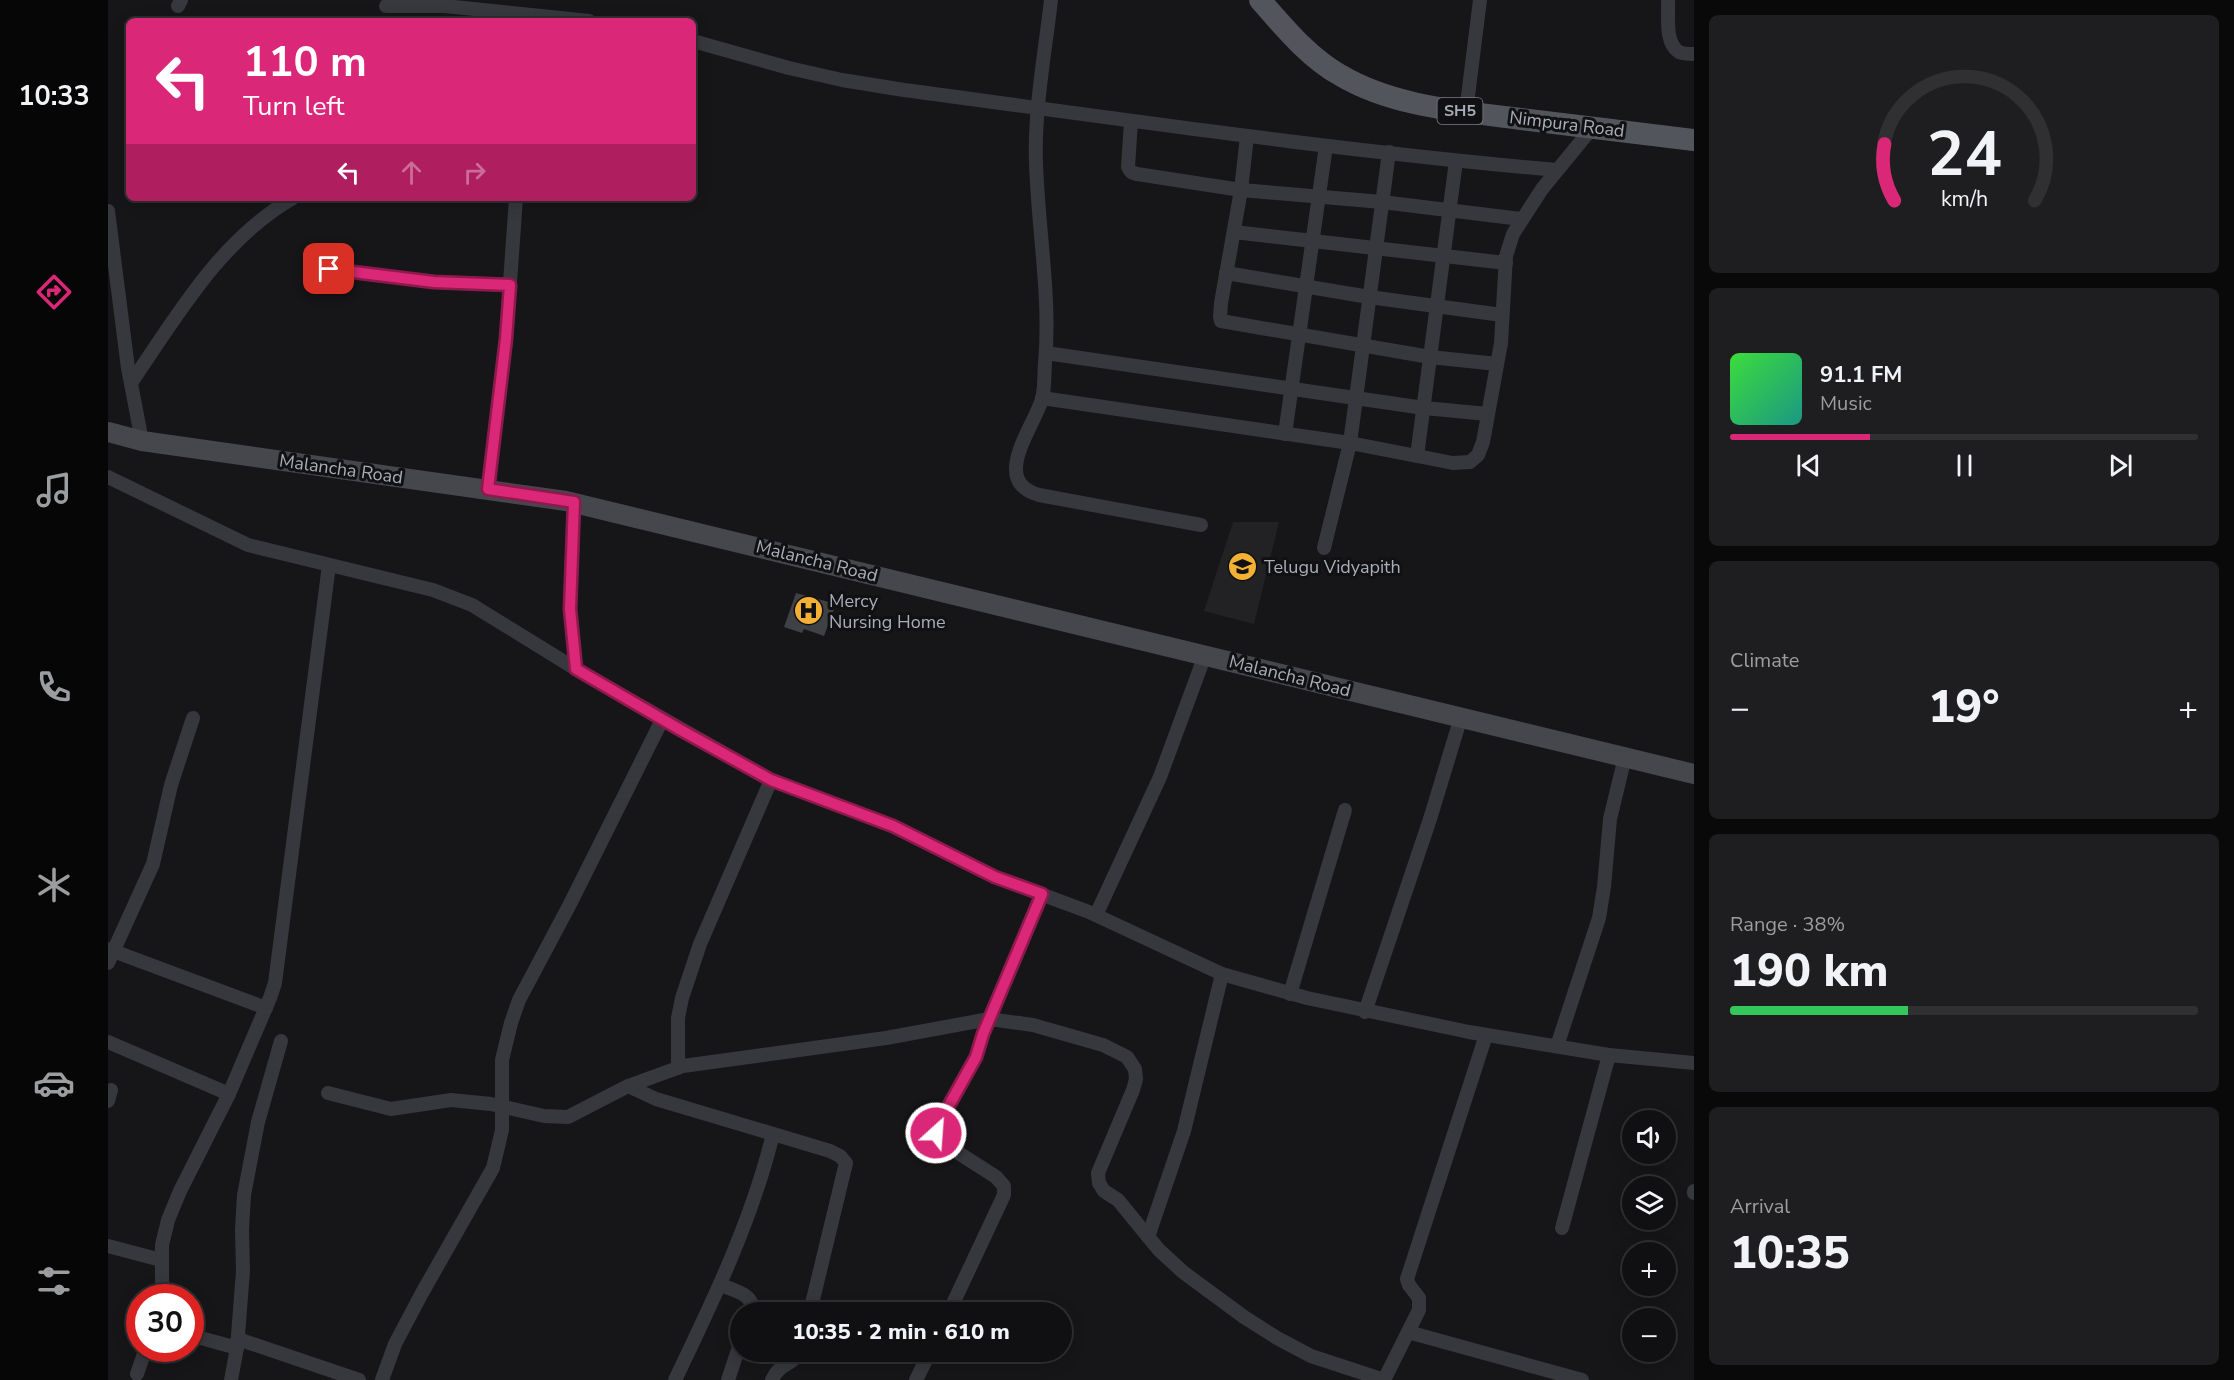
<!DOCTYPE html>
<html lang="en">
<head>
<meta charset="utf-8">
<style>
  :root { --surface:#101012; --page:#1e1e20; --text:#f1f3f6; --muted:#9c9d9f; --line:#303032; --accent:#db2777 }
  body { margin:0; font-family:"Nunito Sans",sans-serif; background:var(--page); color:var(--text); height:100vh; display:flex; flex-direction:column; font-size:22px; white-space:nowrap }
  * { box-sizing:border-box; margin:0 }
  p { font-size:20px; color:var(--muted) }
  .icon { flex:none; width:33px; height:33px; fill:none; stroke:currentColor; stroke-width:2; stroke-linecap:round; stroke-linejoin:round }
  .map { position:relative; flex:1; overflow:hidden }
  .drawer { display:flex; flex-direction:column; gap:15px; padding:15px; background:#09090a; width:540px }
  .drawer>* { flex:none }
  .hud { position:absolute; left:18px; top:18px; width:570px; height:183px; border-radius:9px; box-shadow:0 3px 15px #0003,0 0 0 2px var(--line); background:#db2777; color:#fff; overflow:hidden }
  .buttons { position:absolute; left:1514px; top:1110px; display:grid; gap:12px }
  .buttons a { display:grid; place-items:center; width:54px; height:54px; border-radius:50%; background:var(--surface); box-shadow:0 3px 15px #0003,0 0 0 2px var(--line); font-size:30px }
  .speed { position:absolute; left:18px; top:1284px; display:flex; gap:12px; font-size:30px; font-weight:700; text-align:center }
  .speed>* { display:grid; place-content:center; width:78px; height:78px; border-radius:50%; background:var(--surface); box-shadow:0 3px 15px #0003,0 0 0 2px var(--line); line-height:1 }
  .speed .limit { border:9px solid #d22; background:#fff; color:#111 }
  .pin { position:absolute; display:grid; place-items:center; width:51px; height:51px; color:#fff; margin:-26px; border-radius:12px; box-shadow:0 3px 9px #0006 }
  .me { position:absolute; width:66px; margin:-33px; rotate:26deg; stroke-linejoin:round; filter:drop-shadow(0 0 4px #0008) }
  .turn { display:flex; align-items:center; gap:21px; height:126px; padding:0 18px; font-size:27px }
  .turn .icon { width:78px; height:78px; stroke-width:2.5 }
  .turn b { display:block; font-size:42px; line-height:51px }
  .lanes { display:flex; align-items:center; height:57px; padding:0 18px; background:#0003; justify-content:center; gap:30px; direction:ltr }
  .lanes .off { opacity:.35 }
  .big { font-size:45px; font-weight:800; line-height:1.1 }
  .drawer .card { flex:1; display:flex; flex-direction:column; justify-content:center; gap:9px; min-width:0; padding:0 21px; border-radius:9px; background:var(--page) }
  .drawer .dial { align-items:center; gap:0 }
  .dial svg { height:156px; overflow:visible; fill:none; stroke:var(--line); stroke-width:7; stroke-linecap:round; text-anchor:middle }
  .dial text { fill:var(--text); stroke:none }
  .song { display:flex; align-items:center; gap:18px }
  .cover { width:72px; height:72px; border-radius:9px; background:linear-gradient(135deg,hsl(120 70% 55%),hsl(170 70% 35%)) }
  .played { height:6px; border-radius:3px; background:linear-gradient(90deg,var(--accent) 30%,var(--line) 30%) }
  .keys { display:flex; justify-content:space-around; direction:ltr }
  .heat { display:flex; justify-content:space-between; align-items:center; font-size:33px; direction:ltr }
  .charge { height:9px; border-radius:4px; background:linear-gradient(90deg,#34c759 38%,var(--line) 0) }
  .trip { position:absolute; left:622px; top:1302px; width:342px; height:60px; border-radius:30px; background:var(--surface); box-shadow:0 3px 15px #0003,0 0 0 2px var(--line); font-weight:800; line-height:60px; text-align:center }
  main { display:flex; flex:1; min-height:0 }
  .dock { display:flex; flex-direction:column; width:108px; justify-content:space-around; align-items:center; background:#060607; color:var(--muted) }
  .dock .icon { width:42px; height:42px }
  .dock .active { color:var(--accent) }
  .dock b { font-size:27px; color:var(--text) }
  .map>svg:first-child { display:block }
  .built { fill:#222225 }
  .building { fill:#404145 }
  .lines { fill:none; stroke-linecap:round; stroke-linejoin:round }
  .street { stroke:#37383d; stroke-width:14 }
  .secondary { stroke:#45474d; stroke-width:20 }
  .primary { stroke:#53555c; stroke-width:22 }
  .route-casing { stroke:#8e194d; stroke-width:15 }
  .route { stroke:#db2777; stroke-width:10 }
  .labels { text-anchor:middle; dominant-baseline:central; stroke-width:6; stroke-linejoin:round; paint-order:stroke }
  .shield { fill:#111113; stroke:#7b7e86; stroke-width:1.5 }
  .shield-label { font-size:16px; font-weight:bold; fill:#a8adb8 }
  .street-label { font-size:18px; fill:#a8adb8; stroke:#111113 }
  .poi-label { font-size:18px; fill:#a8adb8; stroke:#111113; text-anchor:start }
</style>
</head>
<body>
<main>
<nav class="dock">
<b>10:33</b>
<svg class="icon active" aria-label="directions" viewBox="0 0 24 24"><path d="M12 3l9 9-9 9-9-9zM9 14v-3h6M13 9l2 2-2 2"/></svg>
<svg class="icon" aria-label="music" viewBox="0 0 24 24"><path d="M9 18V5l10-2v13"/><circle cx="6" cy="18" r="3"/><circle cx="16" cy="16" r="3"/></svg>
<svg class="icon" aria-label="phone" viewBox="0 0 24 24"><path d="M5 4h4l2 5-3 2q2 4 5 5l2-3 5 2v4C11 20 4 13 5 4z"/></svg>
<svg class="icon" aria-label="climate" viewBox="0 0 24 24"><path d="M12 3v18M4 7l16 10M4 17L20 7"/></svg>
<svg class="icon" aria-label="car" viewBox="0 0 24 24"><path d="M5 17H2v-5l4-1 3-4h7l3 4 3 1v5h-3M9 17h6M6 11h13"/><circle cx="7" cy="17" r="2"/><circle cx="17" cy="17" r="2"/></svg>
<svg class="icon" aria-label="filters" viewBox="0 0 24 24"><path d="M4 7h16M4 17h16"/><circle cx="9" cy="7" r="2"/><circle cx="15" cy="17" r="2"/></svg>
</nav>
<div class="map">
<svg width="1586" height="1380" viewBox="0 0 1586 1380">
  <rect width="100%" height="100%" fill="#161618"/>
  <path class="built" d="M1125 522H1171L1146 624 1096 611Z"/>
  <path class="building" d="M688 593 728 604 716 636 696 629 694 633 676 627Z"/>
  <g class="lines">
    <g class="street">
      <path d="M943 0C937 53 926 110 928 163 930 229 943 298 937 363 936 375 937 388 934 399 925 429 882 481 931 495L1093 525"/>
      <path d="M1560 0C1561 14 1556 43 1571 52 1575 54 1582 54 1586 54"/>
      <path d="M70 6 73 0"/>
      <path d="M278 6H337L481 21"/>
      <path d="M585 41 681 68 734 80 796 90C1013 119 1231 151 1449 170"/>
      <path d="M1358 112 1372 0"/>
      <path d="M1023 121 1020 167 1023 172 1029 174 1133 190 1274 202 1413 219"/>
      <path d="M1139 136 1133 190 1113 303 1112 317 1113 321 1322 357 1389 364"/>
      <path d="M0 211 20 368 34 441"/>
      <path d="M1126 232 1398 263"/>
      <path d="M221 269 326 282 402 285"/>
      <path d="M1118 273 1261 297 1394 315"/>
      <path d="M938 353 1316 408 1380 414"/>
      <path d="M23 383C69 316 112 240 185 198"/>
      <path d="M934 398 1242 443 1345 463 1362 462 1370 455 1375 442 1393 343 1398 256 1405 234 1434 189 1484 128"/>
      <path d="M1177 434 1218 146"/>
      <path d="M1309 456 1348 161"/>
      <path d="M0 477 140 545 325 590 364 605 468 669 663 780 785 826 887 877 981 912 1114 974 1199 998 1361 1032 1501 1055 1586 1063"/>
      <path d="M380 489 398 339 408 198"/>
      <path d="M466 502 462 609 468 669"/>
      <path d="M1216 548 1242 443 1281 152"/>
      <path d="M988 915 1052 777 1097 655"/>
      <path d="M0 949 158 1008"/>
      <path d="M0 963 45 864 63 785 85 718"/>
      <path d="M1182 994 1237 810"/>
      <path d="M1257 1012 1322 819 1353 717"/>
      <path d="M0 1042 121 1094"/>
      <path d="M1449 1046 1491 918 1496 887 1502 819 1517 757"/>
      <path d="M570 1068V1018L574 998 592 944 663 780"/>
      <path d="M520 1086 548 1099 722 1151 732 1156 738 1163 702 1312"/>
      <path d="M220 1093 283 1109 343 1100 383 1104 436 1116 460 1117 520 1086 575 1066 778 1038 881 1019 925 1025 995 1045 1019 1057 1027 1069 1028 1079 1025 1090 990 1173 991 1183 996 1191 1010 1200 1051 1250 1075 1272 1136 1317 1169 1338 1203 1356 1276 1380"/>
      <path d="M0 1101 3 1090"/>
      <path d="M1586 1193V1191"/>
      <path d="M1454 1228 1501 1055"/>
      <path d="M1040 1237 1076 1131 1114 974"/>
      <path d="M0 1246 53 1260"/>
      <path d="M612 1285C625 1290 649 1295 643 1312"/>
      <path d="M54 1298V1245L60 1220 72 1191 121 1094 162 998 167 983 221 565"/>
      <path d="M841 1312 896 1195V1186L888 1177 832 1141 828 1133 830 1125 868 1057 875 1034 934 894"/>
      <path d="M1300 1332 1474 1380"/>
      <path d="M82 1335 129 1348"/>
      <path d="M130 1339 251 1380"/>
      <path d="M29 1374 38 1348"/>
      <path d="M123 1380 129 1348 135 1271 134 1229 136 1195 150 1122 173 1041"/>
      <path d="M274 1380 287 1344 314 1293 385 1168 394 1130V1060L403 1023 411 1000 462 904 554 720"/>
      <path d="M567 1380C605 1301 644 1220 665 1134"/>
      <path d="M620 1380 633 1341"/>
      <path d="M664 1380C671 1363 684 1366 692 1352"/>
      <path d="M808 1380 822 1352"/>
      <path d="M1276 1380 1311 1310V1298L1301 1285 1299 1279 1378 1035"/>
    </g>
    <path class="secondary" d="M0 432 34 441 458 501 1586 774"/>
    <path class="primary" d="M1152 0C1176 27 1200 57 1232 75 1286 107 1352 111 1413 119 1471 126 1528 133 1586 140"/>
  </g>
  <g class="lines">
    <defs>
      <path id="route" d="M221 269 326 282 402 285 398 339 380 489 466 502 462 609 468 669 571 729 663 780 785 826 887 877 934 894 875 1034 868 1057 830 1125 828 1133"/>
    </defs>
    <use href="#route" class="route-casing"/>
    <use href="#route" class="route"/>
  </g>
  <defs>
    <symbol id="school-disc" viewBox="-11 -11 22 22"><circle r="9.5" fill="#f2b134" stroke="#111113"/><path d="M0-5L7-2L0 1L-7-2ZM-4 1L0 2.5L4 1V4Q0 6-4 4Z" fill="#111"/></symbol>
    <symbol id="hospital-disc" viewBox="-11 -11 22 22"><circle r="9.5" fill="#f2b134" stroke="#111113"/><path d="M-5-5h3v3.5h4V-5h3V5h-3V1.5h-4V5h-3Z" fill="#111"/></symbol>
  </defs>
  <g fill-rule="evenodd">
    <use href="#school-disc" x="1118" y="550" width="33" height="33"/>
    <use href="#hospital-disc" x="684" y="594" width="33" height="33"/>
  </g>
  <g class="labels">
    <rect class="shield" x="1329.5" y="98" width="45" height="26" rx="4.5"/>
    <g class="shield-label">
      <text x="1352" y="111">SH5</text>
    </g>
    <g class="street-label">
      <text transform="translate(1459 124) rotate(7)">Nimpura Road</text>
      <text transform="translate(233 469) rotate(8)">Malancha Road</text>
      <text transform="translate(709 561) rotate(14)">Malancha Road</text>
      <text transform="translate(1182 676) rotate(14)">Malancha Road</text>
    </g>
    <g class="poi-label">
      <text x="1156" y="567">Telugu Vidyapith</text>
      <text x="721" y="601">Mercy<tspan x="721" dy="21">Nursing Home</tspan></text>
    </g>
  </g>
</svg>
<div class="buttons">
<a><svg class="icon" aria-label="sound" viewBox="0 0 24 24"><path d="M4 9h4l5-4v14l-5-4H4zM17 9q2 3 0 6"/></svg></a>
<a><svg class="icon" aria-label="layers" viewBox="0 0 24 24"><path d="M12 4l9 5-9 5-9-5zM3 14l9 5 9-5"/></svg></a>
<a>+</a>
<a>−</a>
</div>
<div class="speed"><div class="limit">30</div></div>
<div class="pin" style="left:221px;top:269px;background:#d93025"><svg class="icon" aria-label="arrive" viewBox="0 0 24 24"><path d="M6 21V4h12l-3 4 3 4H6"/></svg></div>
<svg class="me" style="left:828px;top:1133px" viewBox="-20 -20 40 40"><circle r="17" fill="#db2777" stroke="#fff" stroke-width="3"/><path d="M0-11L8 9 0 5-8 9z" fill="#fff"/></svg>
<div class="trip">10:35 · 2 min · 610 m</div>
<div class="hud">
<div class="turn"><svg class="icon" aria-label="left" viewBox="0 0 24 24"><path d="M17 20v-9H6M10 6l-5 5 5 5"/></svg><div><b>110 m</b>Turn left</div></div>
<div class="lanes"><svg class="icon" aria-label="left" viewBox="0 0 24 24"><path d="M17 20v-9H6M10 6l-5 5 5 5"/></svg><svg class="icon off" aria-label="ahead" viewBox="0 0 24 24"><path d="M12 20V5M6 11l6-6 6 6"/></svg><svg class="icon off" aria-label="right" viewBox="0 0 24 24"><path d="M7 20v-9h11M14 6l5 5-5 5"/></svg></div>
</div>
</div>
<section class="drawer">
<div class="card dial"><svg viewBox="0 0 100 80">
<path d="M14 69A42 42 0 1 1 86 69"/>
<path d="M14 69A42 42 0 0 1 9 40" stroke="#db2777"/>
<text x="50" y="56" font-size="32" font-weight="700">24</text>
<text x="50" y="72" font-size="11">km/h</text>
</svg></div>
<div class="card">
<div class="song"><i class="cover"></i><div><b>91.1 FM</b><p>Music</p></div></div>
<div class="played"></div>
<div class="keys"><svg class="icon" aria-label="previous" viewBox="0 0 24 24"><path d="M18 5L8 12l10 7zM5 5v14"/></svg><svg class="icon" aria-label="pause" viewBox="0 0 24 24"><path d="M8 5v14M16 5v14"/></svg><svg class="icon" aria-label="next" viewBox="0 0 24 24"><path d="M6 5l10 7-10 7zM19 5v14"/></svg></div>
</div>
<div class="card"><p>Climate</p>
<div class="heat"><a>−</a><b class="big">19°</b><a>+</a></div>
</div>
<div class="card"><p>Range · 38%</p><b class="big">190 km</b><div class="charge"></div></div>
<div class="card"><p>Arrival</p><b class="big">10:35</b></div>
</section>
</main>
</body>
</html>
